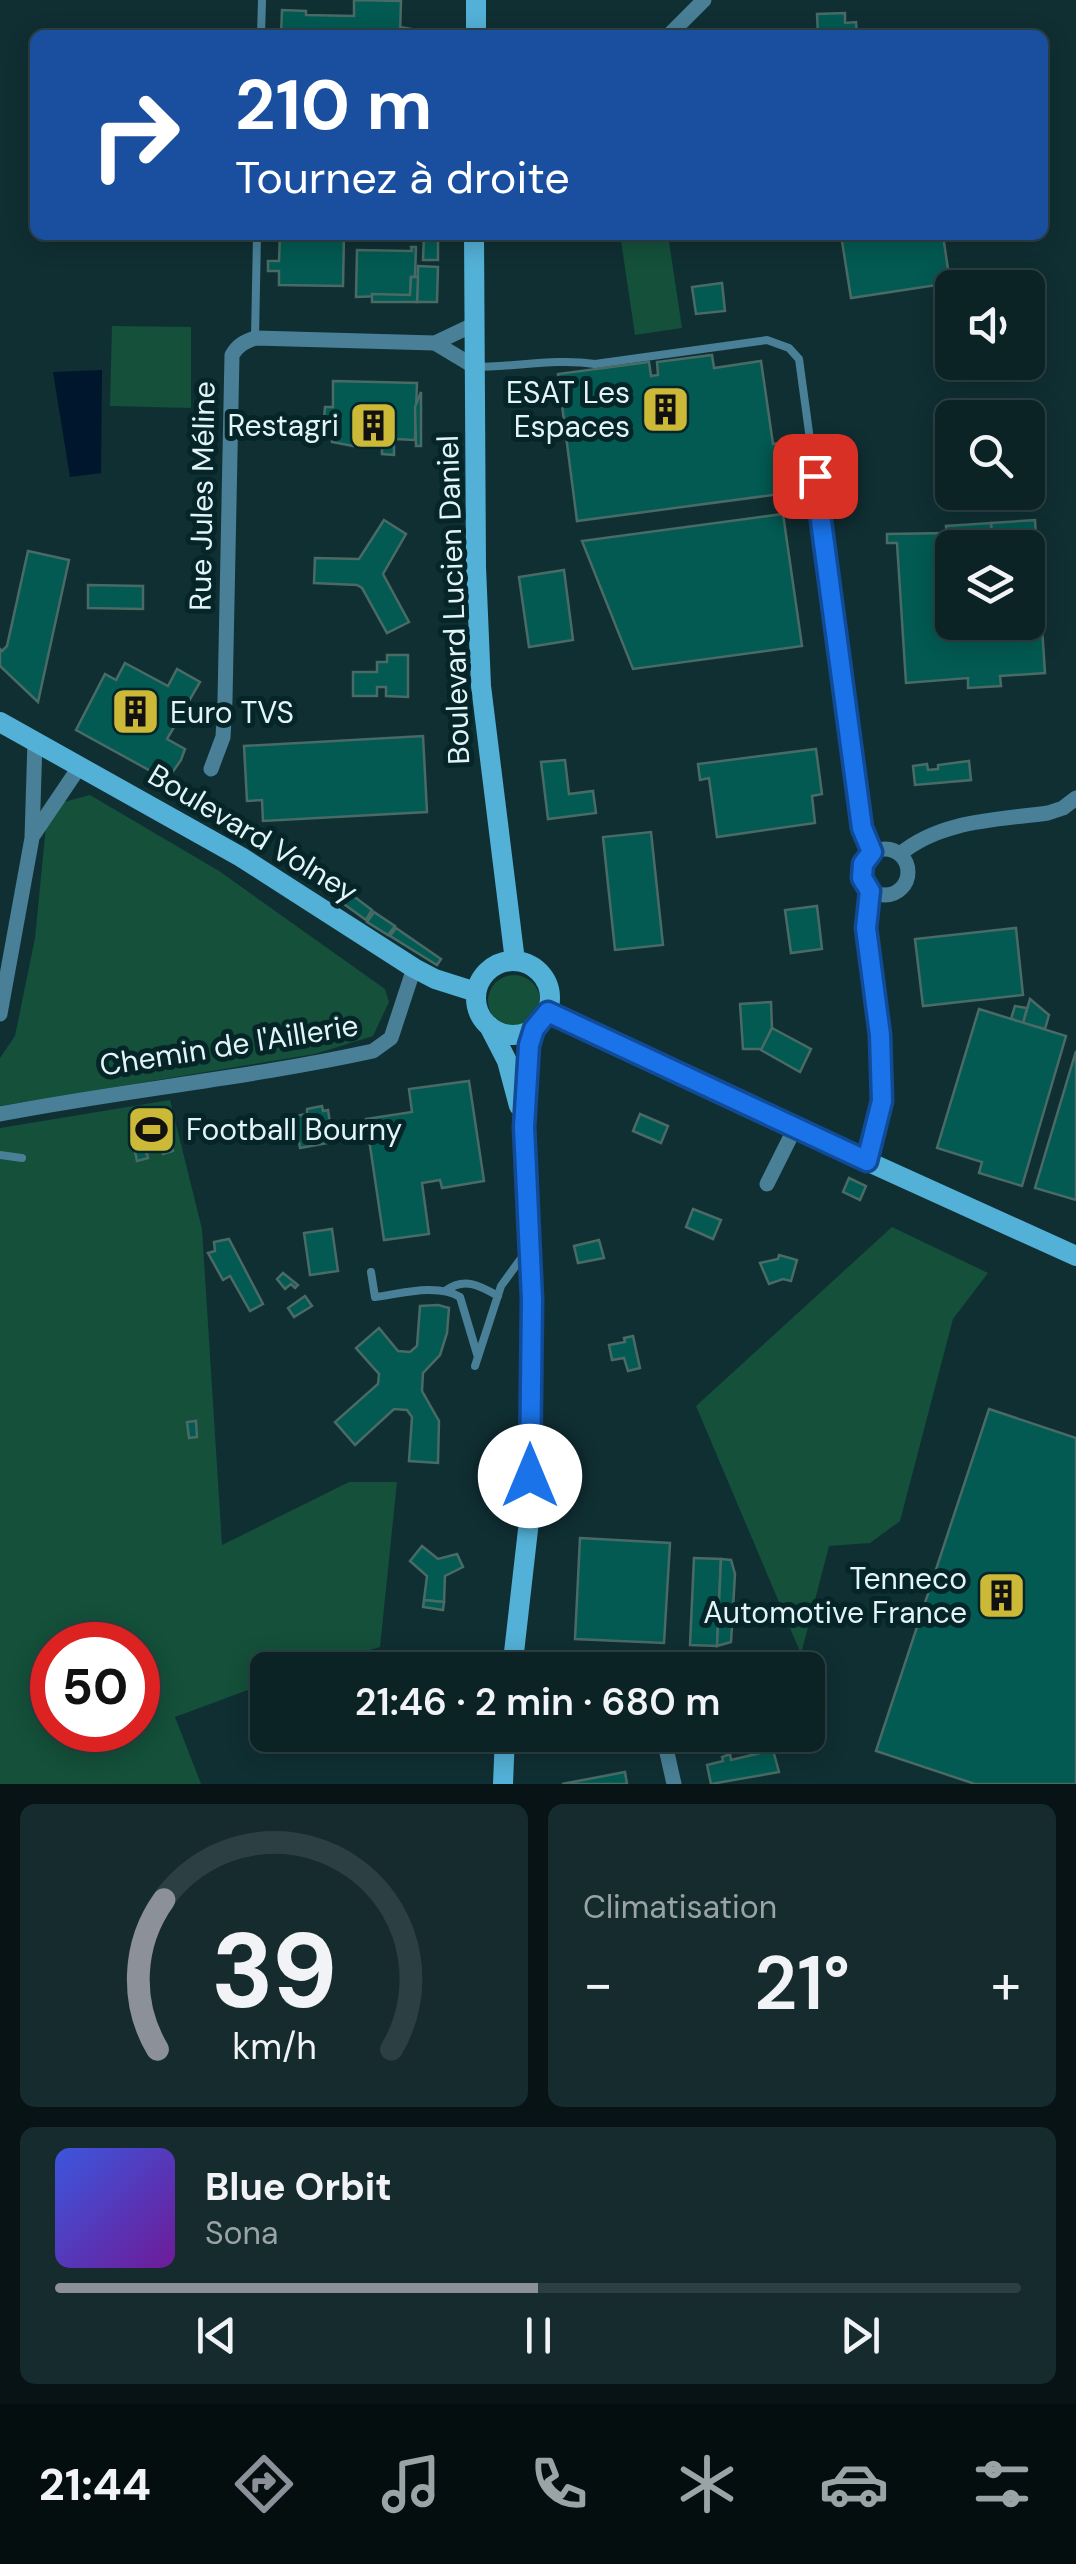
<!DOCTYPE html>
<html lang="fr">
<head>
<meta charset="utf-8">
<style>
  :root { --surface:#0c2326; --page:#152b2e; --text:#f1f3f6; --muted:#9aa4a7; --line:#2c4043; --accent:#8c9099 }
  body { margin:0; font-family:"DM Sans",sans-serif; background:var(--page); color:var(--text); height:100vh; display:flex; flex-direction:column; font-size:38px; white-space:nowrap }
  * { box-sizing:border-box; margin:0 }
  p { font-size:32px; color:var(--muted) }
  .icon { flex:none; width:55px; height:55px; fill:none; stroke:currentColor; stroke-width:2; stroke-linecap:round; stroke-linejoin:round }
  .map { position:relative; height:1784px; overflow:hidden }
  .drawer { display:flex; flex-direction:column; gap:20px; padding:20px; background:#071315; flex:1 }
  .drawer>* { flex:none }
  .top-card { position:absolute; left:30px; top:30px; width:1018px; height:210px; border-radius:15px; box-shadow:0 5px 25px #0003,0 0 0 2px var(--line); background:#1a4fa0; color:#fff; overflow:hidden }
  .controls { position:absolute; left:935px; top:270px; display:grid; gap:20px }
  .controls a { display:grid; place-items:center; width:110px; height:110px; border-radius:15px; background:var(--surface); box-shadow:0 5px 25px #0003,0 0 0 2px var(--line); font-size:50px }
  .speed { position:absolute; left:30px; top:1622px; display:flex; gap:20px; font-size:50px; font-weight:700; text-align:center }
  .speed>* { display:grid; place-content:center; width:130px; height:130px; border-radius:50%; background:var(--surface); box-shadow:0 5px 25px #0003,0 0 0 2px var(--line); line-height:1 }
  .speed .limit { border:15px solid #d22; background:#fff; color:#111 }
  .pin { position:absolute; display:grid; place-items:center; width:85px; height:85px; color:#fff; margin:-42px; border-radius:20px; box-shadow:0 5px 15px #0006 }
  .me { position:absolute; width:110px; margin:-55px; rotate:0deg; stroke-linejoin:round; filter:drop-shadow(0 0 8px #0008) }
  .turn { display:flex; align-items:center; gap:35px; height:210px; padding:0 40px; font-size:45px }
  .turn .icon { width:130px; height:130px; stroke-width:2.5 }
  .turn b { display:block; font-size:70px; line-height:85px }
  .big { font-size:75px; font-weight:600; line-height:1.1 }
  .drawer .tile { flex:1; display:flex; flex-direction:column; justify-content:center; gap:15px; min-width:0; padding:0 35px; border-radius:15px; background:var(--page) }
  .drawer .dial { align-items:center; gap:0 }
  .dial svg { height:260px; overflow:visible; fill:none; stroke:var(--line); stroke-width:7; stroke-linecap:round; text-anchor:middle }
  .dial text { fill:var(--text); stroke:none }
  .song { display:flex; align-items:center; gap:30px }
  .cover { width:120px; height:120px; border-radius:15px; background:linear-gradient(135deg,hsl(230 70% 55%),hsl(280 70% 35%)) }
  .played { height:10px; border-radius:5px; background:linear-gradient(90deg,var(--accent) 50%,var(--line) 50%) }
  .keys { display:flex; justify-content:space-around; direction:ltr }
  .heat { display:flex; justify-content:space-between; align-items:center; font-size:55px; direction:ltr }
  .drawer .tiles { flex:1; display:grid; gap:20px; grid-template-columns:1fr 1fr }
  .tile:last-child { grid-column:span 2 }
  .trip { position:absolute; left:250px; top:1652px; width:575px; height:100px; border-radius:15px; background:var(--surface); box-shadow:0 5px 25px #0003,0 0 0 2px var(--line); font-weight:600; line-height:100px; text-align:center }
  .tab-bar { display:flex; height:160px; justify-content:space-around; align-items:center; background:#050e0f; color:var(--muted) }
  .tab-bar .icon { width:70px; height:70px }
  .tab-bar .selected { color:var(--accent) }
  .tab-bar b { font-size:45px; color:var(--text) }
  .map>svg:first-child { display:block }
  .green { fill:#14503a; fill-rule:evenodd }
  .water { fill:#00162c }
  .building { fill:#025a52; stroke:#4a6a65; stroke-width:2.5; fill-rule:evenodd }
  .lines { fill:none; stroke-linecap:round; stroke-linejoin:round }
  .lane { stroke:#498097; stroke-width:8 }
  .street { stroke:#498097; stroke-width:15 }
  .secondary { stroke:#53b0d6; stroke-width:20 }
  .route-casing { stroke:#114b97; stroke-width:25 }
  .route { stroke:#1a73e8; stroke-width:18 }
  .labels { text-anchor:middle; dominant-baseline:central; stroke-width:10; stroke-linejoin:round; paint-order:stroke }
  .poi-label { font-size:30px; fill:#e3f4f7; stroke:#052529; text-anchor:end }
  .street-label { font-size:30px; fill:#e3f4f7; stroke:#052529 }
</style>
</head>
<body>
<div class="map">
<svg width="1076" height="1784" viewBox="0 0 1076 1784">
  <rect width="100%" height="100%" fill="#102f33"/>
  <g class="green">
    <path d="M668 235 682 328 635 335 621 241Z"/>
    <path d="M112 326 191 327V408L110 406Z"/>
    <path d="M90 795 219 871 385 989 389 1002 373 1036 315 1054 0 1106V1058L15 1036 35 938 46 826 64 802Z"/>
    <circle cx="514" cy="1001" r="26"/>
    <path d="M170 1100 202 1229 222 1545 349 1482H397L380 1647 303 1670H268L267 1683 175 1717 201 1784H0V1128ZM52 1645H138V1730H52Z"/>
    <path d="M892 1227 988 1273 953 1319 900 1521 870 1543 829 1546 801 1654 696 1406Z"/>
  </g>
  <path class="water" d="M102 370 101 473 70 477 53 372Z"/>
  <g class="building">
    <path d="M354 0 401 1 400 35H281L282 10 306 11V15L354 16Z"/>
    <path d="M845 13V23L856 22 857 35H818L817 14Z"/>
    <path d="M400 27 422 31 421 35H400Z"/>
    <path d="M280 235H344L343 286 279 285V271H268V261H279Z"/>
    <path d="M424 235H438V260H423Z"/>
    <path d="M841 235H943L950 283 851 298Z"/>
    <path d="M411 247H416L415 277H411L410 295 356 297 357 250 412 251Z"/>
    <path d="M418 266 438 267 437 302H417Z"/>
    <path d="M411 277H418L417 302H372V294L410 295Z"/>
    <path d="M722 283 725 311 696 314 692 287Z"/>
    <path d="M712 355 714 368 761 361 773 444 780 443 783 467 776 468 780 494 577 521 558 374 649 362 651 376 658 375 657 362Z"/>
    <path d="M333 381 417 383 415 440 394 439V455L382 454V439H353V446L332 442 333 418H324L325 407H333Z"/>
    <path d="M421 392V446H416L415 407Z"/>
    <path d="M783 514 802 646 633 669 582 541Z"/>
    <path d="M384 520 406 534 383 574 409 622 387 633 362 588 357 585 314 583 315 558 359 559Z"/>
    <path d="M1035 520 1045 673 1000 676 1001 686 968 688V678L906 683 897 543H887V534L947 533 948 546 992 543 991 523ZM952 548H1028V622H952Z"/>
    <path d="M991 523 992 543 948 546 946 526Z"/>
    <path d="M28 551 69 560 38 702 0 666V649L2 651 7 646Z"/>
    <path d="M564 570 573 640 529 647 519 577Z"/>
    <path d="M88 585 143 586V609L88 608Z"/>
    <path d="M387 655H408V697L386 696V687H377V696H353V672H377V662H387Z"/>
    <path d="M125 663 168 686 177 669 200 682 167 739 185 749 181 760 167 780 76 730 105 674 116 680Z"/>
    <path d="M423 736 427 812 263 821 262 800 247 801 244 746Z"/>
    <path d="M816 749 822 794 812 796 815 823 717 837 709 778 700 780 698 764Z"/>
    <path d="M565 760 569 794 593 791 596 813 548 819 541 762Z"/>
    <path d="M969 761 971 780 915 785 913 766 927 764 928 770 938 769V765Z"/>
    <path d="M651 832 663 945 615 950 603 837Z"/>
    <path d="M348 892 372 910 366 920 341 902Z"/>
    <path d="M817 906 822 949 791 953 785 910Z"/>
    <path d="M374 912 395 926 388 935 367 922Z"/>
    <path d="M396 928 441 959 437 965 390 936Z"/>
    <path d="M1016 928 1023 995 923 1006 915 939Z"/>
    <path d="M1030 999 1049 1015 1045 1029 1023 1023Z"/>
    <path d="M771 1002 772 1028 762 1049H743L740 1004Z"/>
    <path d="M1015 1006 1027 1008 1023 1023 1011 1019Z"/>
    <path d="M979 1009 1066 1036 1022 1186 979 1173 982 1162 937 1148Z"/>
    <path d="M772 1028 811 1049 800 1072 761 1050Z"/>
    <path d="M1076 1051V1200L1035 1188Z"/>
    <path d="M469 1081 484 1181 442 1188 440 1180 422 1183 429 1234 384 1240 366 1119 412 1112 409 1089Z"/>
    <path d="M322 1106 323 1111 328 1110 333 1142 300 1148 295 1116 307 1114V1109Z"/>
    <path d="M163 1113 173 1151 163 1154 159 1137 154 1138 155 1143 145 1145 148 1158 137 1161 134 1147 139 1146 133 1121Z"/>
    <path d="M640 1114 668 1126 661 1143 633 1131Z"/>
    <path d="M159 1137 161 1148 146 1153 145 1145 155 1143 154 1138Z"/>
    <path d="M849 1178 866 1186 860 1200 843 1192Z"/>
    <path d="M693 1209 721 1220 713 1239 686 1227Z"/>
    <path d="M332 1229 338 1271 310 1275 304 1233Z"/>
    <path d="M229 1239 263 1304 250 1311 230 1276 223 1280 208 1253 215 1251 214 1242Z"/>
    <path d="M599 1240 604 1258 578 1263 574 1246Z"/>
    <path d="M779 1255 797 1260 791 1281 783 1279 769 1284 760 1263 778 1259Z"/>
    <path d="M283 1273 298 1285 295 1288 291 1284 285 1289 277 1279Z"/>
    <path d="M305 1296 312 1306 294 1317 288 1308Z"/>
    <path d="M438 1305 449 1308 447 1333 440 1355 423 1373 422 1391 439 1421 438 1463 409 1461 412 1417 407 1410 394 1409 355 1445 335 1422 378 1384 379 1374 356 1348 379 1328 398 1351 410 1352 417 1346 420 1306Z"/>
    <path d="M633 1336 640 1368 628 1371 624 1358 612 1360 609 1345 625 1342 624 1338Z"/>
    <path d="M989 1409 1076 1438V1784H975L876 1751Z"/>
    <path d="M196 1421 197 1437 189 1438 187 1422Z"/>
    <path d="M580 1538 670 1543 664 1643 575 1639Z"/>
    <path d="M422 1546 438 1559 457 1554 463 1567 445 1576 444 1602 424 1600 427 1576 410 1561Z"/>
    <path d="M694 1558 721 1559 717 1646 690 1645Z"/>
    <path d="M721 1559 731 1560 735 1574 731 1642 717 1646Z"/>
    <path d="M424 1600 444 1602 443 1610 423 1607Z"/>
    <path d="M555 1735H577L579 1743 557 1748Z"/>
    <path d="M773 1750 779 1772 711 1784 707 1765 723 1761 722 1757 730 1754 731 1760Z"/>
    <path d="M625 1772 627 1784H562Z"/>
  </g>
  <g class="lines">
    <g class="lane">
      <path d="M261 35 262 0"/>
      <path d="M255 338 257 235"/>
      <path d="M475 367C515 367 556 358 595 364L767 340 789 348 799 359 863 828 872 852"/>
      <path d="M0 1155 22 1158"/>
      <path d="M371 1272 375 1297C400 1294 437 1283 460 1297L477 1354"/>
      <path d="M445 1291C464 1277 479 1285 498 1296"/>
      <path d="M475 1366 501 1286 525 1253"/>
    </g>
    <g class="street">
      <path d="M669 35 704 0"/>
      <path d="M435 343 475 367"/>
      <path d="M211 769 223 737 225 700 232 355C238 345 244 342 255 338L435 343 475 324"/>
      <path d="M34 834 80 766"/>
      <circle cx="885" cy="872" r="23"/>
      <path d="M900 854C941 820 997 820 1048 813L1063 808 1076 798"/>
      <path d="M0 1014 32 838 35 741"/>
      <path d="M0 1114C124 1090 250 1078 373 1051L391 1038 414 968"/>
      <path d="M867 1161C873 1141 881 1121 882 1100 885 1030 863 961 870 891"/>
      <path d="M767 1184 795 1128"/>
      <path d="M663 1735 674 1784"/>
    </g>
    <g class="secondary">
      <path d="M476 35V0"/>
      <path d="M474 235 476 567 481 686 515 961"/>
      <path d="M0 722 241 857 414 968 435 979 476 992"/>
      <circle cx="513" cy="998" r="37"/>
      <path d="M548 1011 743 1105 1076 1256"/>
      <path d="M489 1026 507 1061 519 1106"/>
      <path d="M512 1670 530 1512 531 1299 524 1127 529 1045 534 1029"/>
      <path d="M503 1784 505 1735"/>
    </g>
  </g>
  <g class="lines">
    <defs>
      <path id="route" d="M530 1476 532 1299 524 1127 529 1045 534 1029 548 1012 867 1161 882 1101 880 1035 866 928 870 891 862 878 863 864 872 852 862 828 815 476"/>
    </defs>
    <use href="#route" class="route-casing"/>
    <use href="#route" class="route"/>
  </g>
  <defs>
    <symbol id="building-square" viewBox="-11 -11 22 22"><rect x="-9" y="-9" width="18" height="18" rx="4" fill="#cdb938" stroke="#052529"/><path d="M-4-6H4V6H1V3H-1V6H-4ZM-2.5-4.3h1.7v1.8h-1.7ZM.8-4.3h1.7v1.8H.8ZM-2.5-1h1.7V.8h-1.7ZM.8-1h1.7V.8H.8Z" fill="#111"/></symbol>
    <symbol id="stadium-square" viewBox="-11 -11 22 22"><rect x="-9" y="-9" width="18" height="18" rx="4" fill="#cdb938" stroke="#052529"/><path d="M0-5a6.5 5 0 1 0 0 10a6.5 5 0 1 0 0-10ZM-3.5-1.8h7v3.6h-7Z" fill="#111"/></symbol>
  </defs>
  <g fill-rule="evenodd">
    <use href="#building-square" x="638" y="382" width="55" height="55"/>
    <use href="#building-square" x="346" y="398" width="55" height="55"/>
    <use href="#building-square" x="108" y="684" width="55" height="55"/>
    <use href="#stadium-square" x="124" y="1102" width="55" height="55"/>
    <use href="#building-square" x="974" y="1568" width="55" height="55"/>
  </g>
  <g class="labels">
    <g class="poi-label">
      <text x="630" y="392">ESAT Les<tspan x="630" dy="34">Espaces</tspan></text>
      <text x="339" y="425">Restagri</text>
      <text x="170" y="712" text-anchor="start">Euro TVS</text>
      <text x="186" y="1129" text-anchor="start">Football Bourny</text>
      <text x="967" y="1578">Tenneco<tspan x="967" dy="34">Automotive France</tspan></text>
    </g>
    <g class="street-label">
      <text transform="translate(202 496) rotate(-89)">Rue Jules Méline</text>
      <text transform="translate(453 600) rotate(-92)">Boulevard Lucien Daniel</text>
      <text transform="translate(253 833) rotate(31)">Boulevard Volney</text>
      <text transform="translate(229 1045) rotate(-9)">Chemin de l'Aillerie</text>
    </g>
  </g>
</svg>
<div class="controls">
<a><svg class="icon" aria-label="sound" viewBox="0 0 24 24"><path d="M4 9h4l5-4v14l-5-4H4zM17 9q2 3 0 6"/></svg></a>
<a><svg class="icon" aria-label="search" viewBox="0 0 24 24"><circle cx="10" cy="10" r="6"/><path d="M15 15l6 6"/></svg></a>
<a><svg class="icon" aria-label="layers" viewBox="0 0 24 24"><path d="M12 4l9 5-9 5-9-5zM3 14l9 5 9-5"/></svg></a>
</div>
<div class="speed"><div class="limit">50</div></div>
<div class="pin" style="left:815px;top:476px;background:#d93025"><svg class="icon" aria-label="arrive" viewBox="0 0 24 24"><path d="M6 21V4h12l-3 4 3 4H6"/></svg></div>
<svg class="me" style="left:530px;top:1476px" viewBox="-20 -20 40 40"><circle r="19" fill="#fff"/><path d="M0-13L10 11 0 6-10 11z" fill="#1a73e8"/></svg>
<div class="trip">21:46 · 2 min · 680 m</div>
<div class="top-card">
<div class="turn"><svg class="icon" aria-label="right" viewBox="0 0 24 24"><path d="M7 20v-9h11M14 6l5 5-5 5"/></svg><div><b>210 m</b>Tournez à droite</div></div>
</div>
</div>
<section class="drawer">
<div class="tiles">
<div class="tile dial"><svg viewBox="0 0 100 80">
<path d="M14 69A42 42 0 1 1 86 69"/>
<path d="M14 69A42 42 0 0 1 16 23" stroke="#8c9099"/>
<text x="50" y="56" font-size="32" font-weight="700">39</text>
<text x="50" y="72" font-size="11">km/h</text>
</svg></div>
<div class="tile"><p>Climatisation</p>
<div class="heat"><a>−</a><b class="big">21°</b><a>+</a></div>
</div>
<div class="tile">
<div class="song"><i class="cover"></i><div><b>Blue Orbit</b><p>Sona</p></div></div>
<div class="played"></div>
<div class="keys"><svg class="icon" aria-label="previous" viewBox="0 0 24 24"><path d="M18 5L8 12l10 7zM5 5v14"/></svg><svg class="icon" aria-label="pause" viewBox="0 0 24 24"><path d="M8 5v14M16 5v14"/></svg><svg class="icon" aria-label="next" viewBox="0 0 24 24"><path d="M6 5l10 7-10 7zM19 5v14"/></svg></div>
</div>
</div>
</section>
<nav class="tab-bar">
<b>21:44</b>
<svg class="icon selected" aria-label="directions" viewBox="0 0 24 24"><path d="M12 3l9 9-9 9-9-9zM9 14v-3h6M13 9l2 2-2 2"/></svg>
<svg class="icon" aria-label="music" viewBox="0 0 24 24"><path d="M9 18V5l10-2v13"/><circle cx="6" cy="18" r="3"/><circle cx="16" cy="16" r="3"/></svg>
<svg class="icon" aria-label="phone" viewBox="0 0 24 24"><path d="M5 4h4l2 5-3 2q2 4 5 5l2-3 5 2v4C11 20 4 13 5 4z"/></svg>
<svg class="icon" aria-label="climate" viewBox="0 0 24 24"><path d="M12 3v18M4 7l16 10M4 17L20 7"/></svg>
<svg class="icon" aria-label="car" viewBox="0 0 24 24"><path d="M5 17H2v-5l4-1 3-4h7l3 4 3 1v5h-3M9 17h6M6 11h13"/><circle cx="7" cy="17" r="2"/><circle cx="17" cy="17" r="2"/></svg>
<svg class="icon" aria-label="filters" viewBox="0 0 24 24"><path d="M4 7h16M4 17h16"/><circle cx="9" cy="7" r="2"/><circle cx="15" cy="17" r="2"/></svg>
</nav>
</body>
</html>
